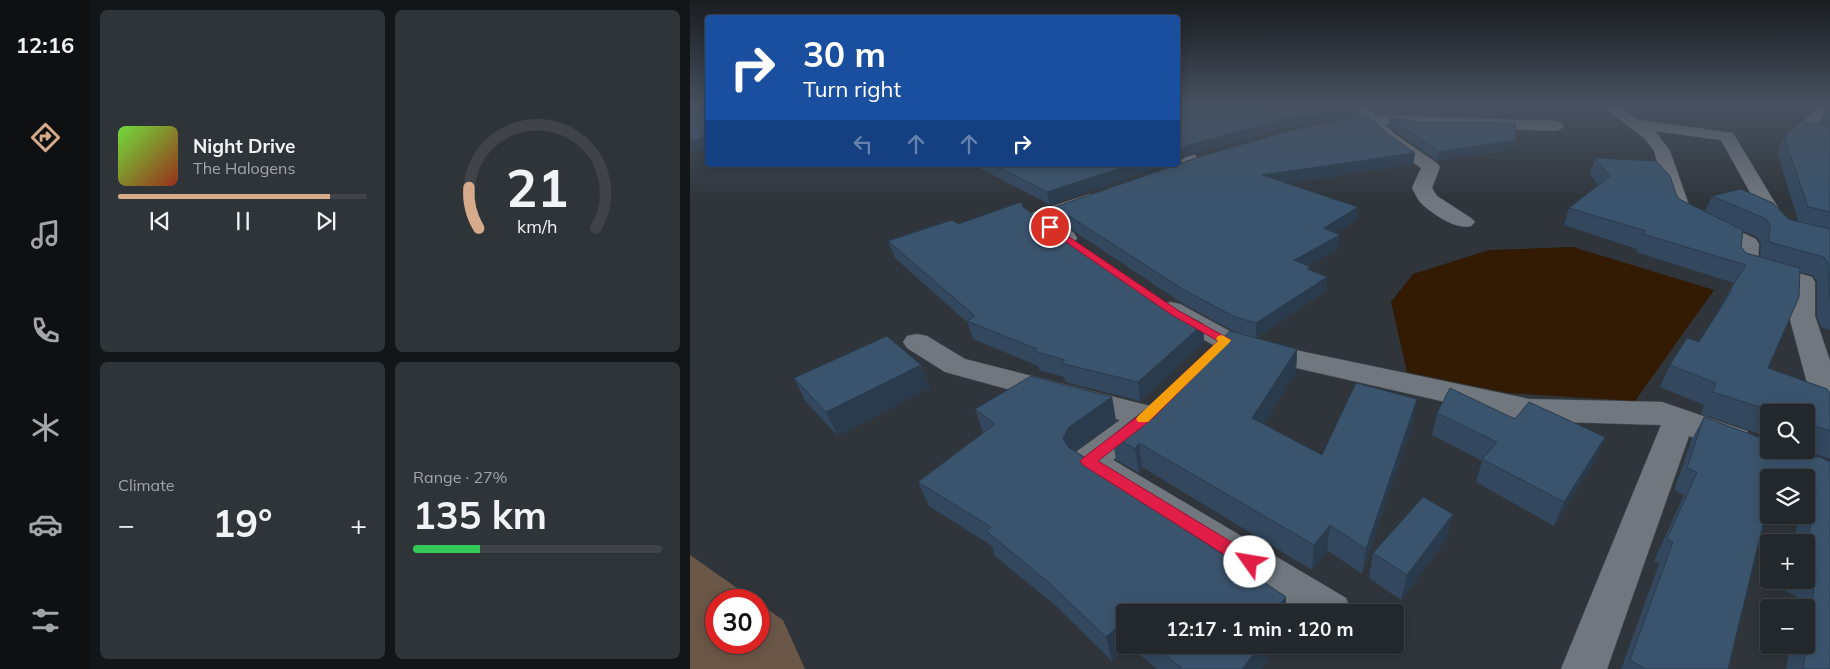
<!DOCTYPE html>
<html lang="en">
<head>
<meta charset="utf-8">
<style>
  :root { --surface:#23282c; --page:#2f3438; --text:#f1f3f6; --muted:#a3a6a9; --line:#404448; --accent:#d6ab8b }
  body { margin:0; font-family:Mulish,sans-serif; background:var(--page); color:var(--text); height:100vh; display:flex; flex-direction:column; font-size:19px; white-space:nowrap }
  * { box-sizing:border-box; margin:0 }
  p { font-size:16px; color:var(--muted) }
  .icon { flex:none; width:28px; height:28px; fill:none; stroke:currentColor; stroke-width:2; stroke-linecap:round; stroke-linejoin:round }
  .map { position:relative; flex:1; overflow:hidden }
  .details { display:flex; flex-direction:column; gap:10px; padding:10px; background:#131618; width:600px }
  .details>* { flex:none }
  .banner { position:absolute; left:15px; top:15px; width:475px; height:152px; border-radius:5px; box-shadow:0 2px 12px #0003,0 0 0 1px var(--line); background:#1a4fa0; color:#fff; overflow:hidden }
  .controls { position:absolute; left:1070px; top:404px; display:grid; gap:10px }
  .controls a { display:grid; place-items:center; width:55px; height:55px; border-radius:5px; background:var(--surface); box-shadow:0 2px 12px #0003,0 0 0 1px var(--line); font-size:25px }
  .speed { position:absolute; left:15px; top:589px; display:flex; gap:10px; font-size:25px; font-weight:700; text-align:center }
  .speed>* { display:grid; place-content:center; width:65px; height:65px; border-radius:50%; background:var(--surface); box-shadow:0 2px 12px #0003,0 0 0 1px var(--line); line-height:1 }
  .speed .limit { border:8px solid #d22; background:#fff; color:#111 }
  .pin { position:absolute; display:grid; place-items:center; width:42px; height:42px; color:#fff; margin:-21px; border:2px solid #fff; border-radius:50%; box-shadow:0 1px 5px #0007 }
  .me { position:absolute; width:55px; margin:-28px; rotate:302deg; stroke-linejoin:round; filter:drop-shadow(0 0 4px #0008) }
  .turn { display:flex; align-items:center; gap:18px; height:105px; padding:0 15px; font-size:22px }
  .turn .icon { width:65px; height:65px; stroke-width:2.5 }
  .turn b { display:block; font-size:35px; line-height:42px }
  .lanes { display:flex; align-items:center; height:48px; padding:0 15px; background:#0003; justify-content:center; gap:25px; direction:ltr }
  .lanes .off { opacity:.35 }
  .big { font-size:38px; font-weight:700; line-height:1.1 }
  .details .card { flex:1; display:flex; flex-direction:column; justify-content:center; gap:8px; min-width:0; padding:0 18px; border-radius:8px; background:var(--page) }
  .details .dial { align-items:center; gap:0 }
  .dial svg { height:130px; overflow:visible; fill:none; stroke:var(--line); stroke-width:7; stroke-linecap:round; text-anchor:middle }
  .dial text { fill:var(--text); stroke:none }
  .song { display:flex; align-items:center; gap:15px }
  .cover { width:60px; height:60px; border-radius:8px; background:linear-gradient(135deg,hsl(100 70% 55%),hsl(10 70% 35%)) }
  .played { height:5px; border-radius:2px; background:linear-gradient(90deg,var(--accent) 85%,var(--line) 85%) }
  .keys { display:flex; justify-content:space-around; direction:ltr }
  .heat { display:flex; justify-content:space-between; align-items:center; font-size:28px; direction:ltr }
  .charge { height:8px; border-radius:4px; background:linear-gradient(90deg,#34c759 27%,var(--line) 0) }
  .details .tiles { flex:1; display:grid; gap:10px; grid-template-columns:repeat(2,1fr) }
  .trip { position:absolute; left:426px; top:604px; width:288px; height:50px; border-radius:5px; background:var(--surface); box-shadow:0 2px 12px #0003,0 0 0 1px var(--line); font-weight:700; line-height:50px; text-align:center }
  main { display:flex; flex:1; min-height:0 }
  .tab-bar { display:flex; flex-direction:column; width:90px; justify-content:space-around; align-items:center; background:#0e1012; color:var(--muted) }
  .tab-bar .icon { width:35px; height:35px }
  .tab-bar .active { color:var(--accent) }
  .tab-bar b { font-size:22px; color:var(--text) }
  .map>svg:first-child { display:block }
  .green { fill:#6b5747 }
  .water { fill:#321a03 }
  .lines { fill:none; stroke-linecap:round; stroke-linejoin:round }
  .minor-casing { stroke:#4c5156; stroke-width:1 }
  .minor { fill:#71777e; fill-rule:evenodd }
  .wall { fill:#33485e; fill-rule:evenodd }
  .shaded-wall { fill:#293b4c }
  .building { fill:#3b546d; stroke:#293b4c }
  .route { fill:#e11d48; stroke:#92132f }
  .slow { fill:#f59e0b }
</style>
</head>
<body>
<main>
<nav class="tab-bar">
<b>12:16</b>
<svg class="icon active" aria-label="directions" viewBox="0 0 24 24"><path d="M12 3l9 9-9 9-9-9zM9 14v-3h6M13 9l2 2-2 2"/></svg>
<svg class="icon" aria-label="music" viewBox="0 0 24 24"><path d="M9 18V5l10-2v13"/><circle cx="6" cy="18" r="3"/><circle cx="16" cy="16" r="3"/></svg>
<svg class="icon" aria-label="phone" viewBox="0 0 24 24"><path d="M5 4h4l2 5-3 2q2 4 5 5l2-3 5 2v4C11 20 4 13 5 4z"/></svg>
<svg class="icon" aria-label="climate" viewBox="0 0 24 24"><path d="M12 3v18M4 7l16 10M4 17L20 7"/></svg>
<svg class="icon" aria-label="car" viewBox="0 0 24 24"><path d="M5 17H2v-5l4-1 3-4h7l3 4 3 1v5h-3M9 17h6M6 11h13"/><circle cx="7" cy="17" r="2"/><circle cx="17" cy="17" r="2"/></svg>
<svg class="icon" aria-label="filters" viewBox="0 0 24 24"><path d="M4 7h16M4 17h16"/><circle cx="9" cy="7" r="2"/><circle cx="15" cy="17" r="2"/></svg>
</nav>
<section class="details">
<div class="tiles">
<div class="card">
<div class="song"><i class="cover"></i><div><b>Night Drive</b><p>The Halogens</p></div></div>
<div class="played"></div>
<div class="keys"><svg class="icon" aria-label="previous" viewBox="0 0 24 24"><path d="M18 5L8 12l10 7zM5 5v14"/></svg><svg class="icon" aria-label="pause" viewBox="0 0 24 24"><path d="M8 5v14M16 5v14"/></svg><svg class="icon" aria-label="next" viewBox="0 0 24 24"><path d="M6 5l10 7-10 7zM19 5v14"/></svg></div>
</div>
<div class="card dial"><svg viewBox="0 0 100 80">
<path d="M14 69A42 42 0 1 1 86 69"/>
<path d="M14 69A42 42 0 0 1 8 44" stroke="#d6ab8b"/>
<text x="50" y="56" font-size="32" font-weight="700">21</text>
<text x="50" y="72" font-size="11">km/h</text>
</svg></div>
<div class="card"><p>Climate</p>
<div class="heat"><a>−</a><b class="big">19°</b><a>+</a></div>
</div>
<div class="card"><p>Range · 27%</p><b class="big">135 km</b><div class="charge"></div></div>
</div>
</section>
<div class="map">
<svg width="1140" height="669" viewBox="0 0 1140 669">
  <rect width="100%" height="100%" fill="#2f353a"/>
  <path class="green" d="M0 555 64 600H26V642H69V603L93 620 115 669H0Z"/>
  <path class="water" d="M883 247 1024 290 945 401 818 393 717 372 701 302 723 274 799 250Z"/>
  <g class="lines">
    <defs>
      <g id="minor">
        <path d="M664 107H679L684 115 866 121 871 123 874 126 871 129 866 131 694 124 706 135 747 163 750 167 742 188 747 196 781 218 785 222 781 226C767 230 744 215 733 205 728 201 725 193 722 188L731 168 694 141 677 124 649 130 644 128 641 125 644 122 670 116Z"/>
        <path d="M913 107H930L948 120 1043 133 1090 211 1105 225 1140 234V248L1089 235 1072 214 1031 140 965 131 980 151 1000 208 1066 239 1069 244 1068 262 1122 277 1125 282V316L1140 361V420L1129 417 1124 409 1099 316 1101 286 1048 271 1044 266 1046 247 984 215 981 211 964 151 954 138Z"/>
        <path d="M1128 107H1140V111L1123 128 1140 131V141L1106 134 1104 131Z"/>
        <path d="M488 144C497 146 506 155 512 163L509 167C499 169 495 165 488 158Z"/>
        <path d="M400 194 407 196 410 200 407 204 362 219 384 233 387 238 384 243C367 247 352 232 339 222L336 218 339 214Z"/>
        <path d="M481 302 490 304 545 334 586 346 839 399 972 402 1057 431 1062 440 1057 449 1045 452 999 436 917 669H871L971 425 839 421 571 360 525 346 472 316 468 310 472 304Z"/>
        <path d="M227 334 237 336 275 359 468 408 473 416 468 424 423 460 656 598 662 612H605L386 470 381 461 386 452 430 420 255 372 217 348 213 342 217 336Z"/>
      </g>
    </defs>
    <use href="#minor" class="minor-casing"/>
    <use href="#minor" class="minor"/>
  </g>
  <g class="wall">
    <path d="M1140 107V330L1131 327 1127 316V282L1124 276 1110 272 1078 368 1140 393V459L1115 450H1116V412H1079V437L1011 414 1014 405 970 387 980 365 1009 342 1030 308 1040 290 1044 283 946 252 947 249 874 225 879 208 908 185 900 174 905 158 986 194 989 199 1015 211 1022 196 1098 219 1108 221 1087 152 1094 137 1128 124 1134 113ZM1053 231 1067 237 1071 244 1070 257 1056 253 1051 247Z"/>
    <path d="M700 118 723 122 826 140 824 149 747 161 699 126Z"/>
    <path d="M694 131 725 153 723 164 597 184 668 207 666 220 646 233 649 248 618 266 620 270 637 277 636 291 566 338 607 349 606 372 574 424 632 455 723 423 672 574 637 550 622 570 452 467 449 473 426 460 422 436 466 401 545 332 495 305 367 220 365 207Z"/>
    <path d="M284 165H475L360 205Z"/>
    <path d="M334 208 473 303 513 324 514 342 450 401 375 382 374 377 349 370 348 366 283 339 278 323 205 258 198 241Z"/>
    <path d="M231 365 240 388 148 436 116 402 104 378Z"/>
    <path d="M422 397 426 421 385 451 426 477 428 485 596 597 595 612H435V645H578V660L571 669H467L439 646 422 661 365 605 305 556 302 546 239 506 228 482 293 433 285 409Z"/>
    <path d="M747 413 825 419 915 437 905 460 864 526 786 482 792 461 742 435Z"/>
    <path d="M1014 417 1124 457 1140 669H1096L1100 645H1116V608H1105L1107 597 1096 591 1098 580H1116V542H1104L1109 515H1116V478H1079V505H1078L1038 669H931L969 564 964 561 994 495 984 490 1002 439Z"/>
    <path d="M763 514 756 539 711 600 679 578 683 553Z"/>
  </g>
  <g class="shaded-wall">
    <path d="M0 107H18V109L0 113Z"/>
    <path d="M655 107H668L667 115 593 129 496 157 488 162V150L496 146 594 119Z"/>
    <path d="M18 134V149L0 153V141L11 136Z"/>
    <path d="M826 140 824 149 747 161 749 152Z"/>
    <path d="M725 153 723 164 572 188V175Z"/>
    <path d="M440 165H475L360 205 357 192Z"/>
    <path d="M668 207 666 220 633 242 634 228Z"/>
    <path d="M650 235 649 248 604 274V260Z"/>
    <path d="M637 277 636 291 566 338V323Z"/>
    <path d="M513 324 514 342 450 401 448 382Z"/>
    <path d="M607 349 606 372 563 442 562 418Z"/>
    <path d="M231 365 240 388 148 436 136 412Z"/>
    <path d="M422 397 426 421 384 451 379 462 373 438 379 427Z"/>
    <path d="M727 399 723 423 672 574 676 549Z"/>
    <path d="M915 437 905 460 864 526 874 502Z"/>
    <path d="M449 443 452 467 449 473 445 449Z"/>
    <path d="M426 477 431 501 423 481Z"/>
    <path d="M763 514 756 539 711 600 717 575Z"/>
    <path d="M640 525 637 550 622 570 624 545Z"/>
    <path d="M596 597 595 612H584Z"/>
    <path d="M434 621 435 627V645L439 646 422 661 416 637Z"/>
    <path d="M570 645H578V660L571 669H552Z"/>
  </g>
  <g class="building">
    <path d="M14 107H18V134L11 136 14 138 0 141V113L14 110Z"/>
    <path d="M488 107H655L594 119 496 146 488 150Z"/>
    <path d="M1140 107V114L1134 113Z"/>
    <path d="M677 115 694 131 725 153 572 175 668 207 634 228 650 235 604 260 620 267 617 269 637 277 566 323 545 317 494 290 365 207 509 157 598 131Z"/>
    <path d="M700 118 715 119 723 122 825 123 826 140 749 152Z"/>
    <path d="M1111 121 1140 126V212L1118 207 1094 137Z"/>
    <path d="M905 158 966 161 980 176 986 194 989 199 1053 230 1051 247 1056 253 1110 268 1109 297 1078 368 1137 389 1140 393V431L1125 426H1116V412H1085L1023 392 1026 383 980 365 997 338 1009 342 1042 290H1040L1056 265 953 234 956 231 879 208 920 176Z"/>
    <path d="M304 165H440L357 192Z"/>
    <path d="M1051 189 1083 203 1098 219 1140 229V299L1139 296 1138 263 1134 257 1079 242 1080 226 1076 219 1022 196Z"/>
    <path d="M331 202 334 208 473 303 513 324 448 382 370 363 375 360 344 351 347 349 277 321 285 316 198 241 262 220 268 224Z"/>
    <path d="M540 331 607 349 562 418 632 455 666 383 727 399 676 549 640 525 624 545 449 443 445 449 422 436 466 401Z"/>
    <path d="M197 336 231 365 136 412 104 378Z"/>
    <path d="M341 376 422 397 379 427 373 438 378 447 426 477 423 481 596 597 584 612H435V622L434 621 416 637 357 581 296 531 301 527 228 482 305 424 285 409Z"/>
    <path d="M760 388 825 419 839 402 915 437 874 502 792 459 807 442 747 413Z"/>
    <path d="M1014 417 1079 441V450H1104L1124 457H1130L1140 462V669H1113L1126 574 1116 570V554L1126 489 1116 487V478H1079V500L1038 669H955L940 660 983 542 977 539 1007 472 997 468Z"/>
    <path d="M733 497 763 514 717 575 683 553Z"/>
    <path d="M463 645H571L552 669H493Z"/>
  </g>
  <linearGradient id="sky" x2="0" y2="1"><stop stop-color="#1a1d20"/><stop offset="0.53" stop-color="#475160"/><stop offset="1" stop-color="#475160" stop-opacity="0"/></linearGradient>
  <rect width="1140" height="201" fill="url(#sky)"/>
  <path class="route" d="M360 224 489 311 541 340 462 419 408 461 566 557 568 562 566 567 560 569 554 567 393 465 390 461 393 458 452 413 528 341 482 315 357 229V225Z"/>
  <path class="slow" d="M532 335 541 340 539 343 458 422H448L446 419 448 416 528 341 526 339 528 336Z"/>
</svg>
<div class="controls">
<a><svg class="icon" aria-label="search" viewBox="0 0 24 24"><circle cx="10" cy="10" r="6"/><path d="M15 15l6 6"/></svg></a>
<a><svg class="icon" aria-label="layers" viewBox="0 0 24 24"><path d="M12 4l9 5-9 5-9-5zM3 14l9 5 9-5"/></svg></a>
<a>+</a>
<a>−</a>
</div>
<div class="speed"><div class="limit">30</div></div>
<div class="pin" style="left:360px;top:227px;background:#d93025"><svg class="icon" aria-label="arrive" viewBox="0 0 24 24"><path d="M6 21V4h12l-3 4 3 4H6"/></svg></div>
<svg class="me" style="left:560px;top:562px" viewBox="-20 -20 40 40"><circle r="19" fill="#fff"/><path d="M0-13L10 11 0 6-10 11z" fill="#e11d48"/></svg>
<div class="trip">12:17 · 1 min · 120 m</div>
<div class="banner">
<div class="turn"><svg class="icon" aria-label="right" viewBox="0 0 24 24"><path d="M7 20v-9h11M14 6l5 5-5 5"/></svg><div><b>30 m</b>Turn right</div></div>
<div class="lanes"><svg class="icon off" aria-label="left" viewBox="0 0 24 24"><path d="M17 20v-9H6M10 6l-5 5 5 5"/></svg><svg class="icon off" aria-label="ahead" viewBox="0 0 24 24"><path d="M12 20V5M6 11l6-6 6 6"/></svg><svg class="icon off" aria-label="ahead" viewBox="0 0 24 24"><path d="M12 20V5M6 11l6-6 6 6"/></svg><svg class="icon" aria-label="right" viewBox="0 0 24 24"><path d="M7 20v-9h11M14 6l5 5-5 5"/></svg></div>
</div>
</div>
</main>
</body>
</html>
